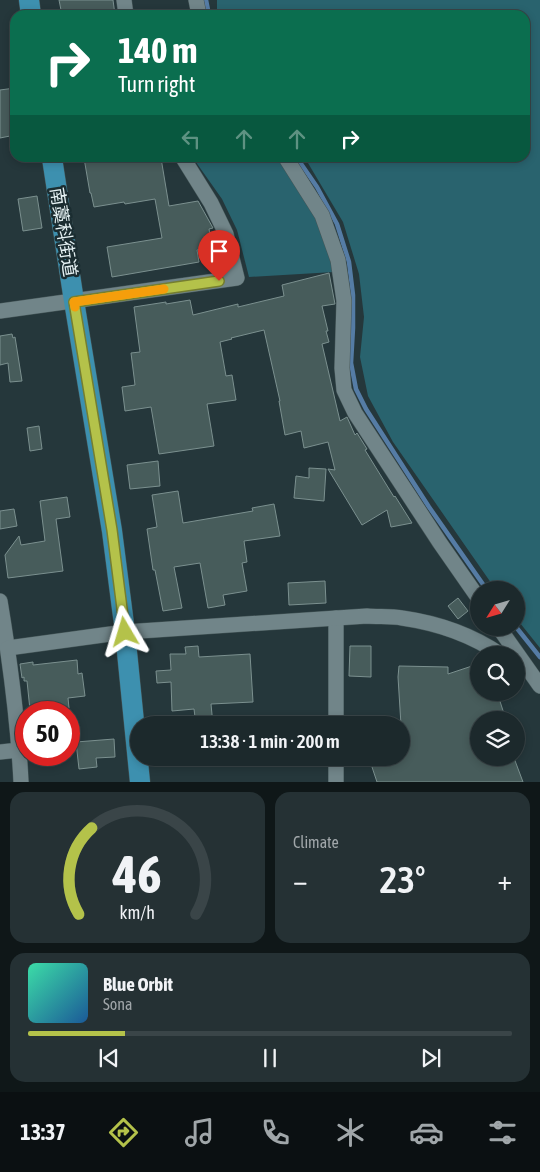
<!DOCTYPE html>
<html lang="en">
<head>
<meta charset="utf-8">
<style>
  :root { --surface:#1c292c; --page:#253134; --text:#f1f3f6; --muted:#a0a6a9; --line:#3a4548; --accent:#b4c24a }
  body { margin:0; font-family:"Asap Condensed","Noto Sans JP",sans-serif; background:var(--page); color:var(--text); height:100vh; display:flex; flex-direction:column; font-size:19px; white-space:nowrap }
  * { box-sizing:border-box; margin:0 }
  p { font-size:16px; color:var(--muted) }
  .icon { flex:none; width:28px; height:28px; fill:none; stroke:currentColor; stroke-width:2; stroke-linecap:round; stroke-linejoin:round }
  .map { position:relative; height:782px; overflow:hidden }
  .panel { display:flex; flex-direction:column; gap:10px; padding:10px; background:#0f1718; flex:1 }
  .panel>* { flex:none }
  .hud { position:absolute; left:10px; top:10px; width:520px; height:152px; border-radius:15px; box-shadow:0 2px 8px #0003,0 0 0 1px var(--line); background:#0b6e4f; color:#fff; overflow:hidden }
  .needle { width:32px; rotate:233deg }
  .fabs { position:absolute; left:470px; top:581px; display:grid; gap:10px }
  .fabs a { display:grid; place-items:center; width:55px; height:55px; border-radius:50%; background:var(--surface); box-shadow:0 2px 8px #0003,0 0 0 1px var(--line); font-size:25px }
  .speed { position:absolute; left:15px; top:701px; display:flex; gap:10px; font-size:25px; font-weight:700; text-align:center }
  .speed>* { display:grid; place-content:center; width:65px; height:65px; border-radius:50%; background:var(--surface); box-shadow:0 2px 8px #0003,0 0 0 1px var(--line); line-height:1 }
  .speed .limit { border:8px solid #d22; background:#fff; color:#111 }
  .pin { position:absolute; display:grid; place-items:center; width:42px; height:42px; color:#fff; margin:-51px -21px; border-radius:50% 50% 50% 0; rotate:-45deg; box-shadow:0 0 5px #0007 }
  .pin .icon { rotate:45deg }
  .me { position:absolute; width:55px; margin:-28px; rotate:353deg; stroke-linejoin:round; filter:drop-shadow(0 0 4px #0008) }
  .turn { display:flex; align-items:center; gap:18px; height:105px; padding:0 25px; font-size:22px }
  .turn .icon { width:65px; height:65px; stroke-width:2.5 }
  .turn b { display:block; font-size:35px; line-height:42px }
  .lanes { display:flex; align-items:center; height:48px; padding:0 25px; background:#0003; justify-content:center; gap:25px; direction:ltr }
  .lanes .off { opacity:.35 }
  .big { font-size:38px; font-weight:600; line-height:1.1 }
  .panel .card { flex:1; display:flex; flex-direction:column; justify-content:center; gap:8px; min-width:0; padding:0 18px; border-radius:15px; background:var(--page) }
  .panel .dial { align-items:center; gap:0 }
  .dial svg { height:130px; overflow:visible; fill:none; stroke:var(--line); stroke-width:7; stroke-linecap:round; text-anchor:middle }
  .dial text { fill:var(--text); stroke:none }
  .song { display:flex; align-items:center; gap:15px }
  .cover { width:60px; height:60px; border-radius:8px; background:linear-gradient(135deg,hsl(160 70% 55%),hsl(210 70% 35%)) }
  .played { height:5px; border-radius:2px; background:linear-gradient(90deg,var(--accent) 20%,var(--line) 20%) }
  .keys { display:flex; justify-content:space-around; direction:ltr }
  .heat { display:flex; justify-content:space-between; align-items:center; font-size:28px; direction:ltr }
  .panel .tiles { flex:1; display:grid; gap:10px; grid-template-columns:1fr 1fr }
  .card:last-child { grid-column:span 2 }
  .trip { position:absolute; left:130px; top:716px; width:280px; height:50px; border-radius:25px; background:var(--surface); box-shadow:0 2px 8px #0003,0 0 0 1px var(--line); font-weight:600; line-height:50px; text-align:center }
  .dock { display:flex; height:80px; justify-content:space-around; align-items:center; background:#0b1012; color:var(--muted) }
  .dock .icon { width:35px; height:35px }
  .dock .active { color:var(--accent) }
  .dock b { font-size:22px; color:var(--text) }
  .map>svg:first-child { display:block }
  .green { fill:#29636e }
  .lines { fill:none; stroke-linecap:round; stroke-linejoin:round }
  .stream { stroke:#557ca5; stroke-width:4.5 }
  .building { fill:#475c5b; stroke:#7b908f }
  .minor-casing { stroke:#455658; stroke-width:16 }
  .major-casing { stroke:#455658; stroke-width:21 }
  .minor { stroke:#718589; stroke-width:15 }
  .major { stroke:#3d90af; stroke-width:20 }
  .route-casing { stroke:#757e30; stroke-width:12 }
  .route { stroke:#b4c24a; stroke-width:9 }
  .slow { stroke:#f59e0b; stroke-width:9 }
  .labels { text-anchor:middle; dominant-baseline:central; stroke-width:5; stroke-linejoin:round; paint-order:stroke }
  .street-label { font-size:18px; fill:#e5f1f3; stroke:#1b2d31 }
</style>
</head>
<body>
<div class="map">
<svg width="540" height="782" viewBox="0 0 540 782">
  <rect width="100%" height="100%" fill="#25373b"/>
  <g class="green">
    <path d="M217 0H540V648L516 618V590H496L393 442 368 396 360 357 364 317 359 274 343 222 305 158H525V15H217Z"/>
    <path d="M193 158H280L316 217 334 272 249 277 237 230 222 199Z"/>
  </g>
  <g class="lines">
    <g class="stream">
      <path d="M206 0 209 15"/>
      <path d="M297 158 317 187 337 224 349 262 353 295V328L351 363 356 389 366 409 429 507 487 590"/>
      <path d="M516 627 540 657"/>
    </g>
  </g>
  <g class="building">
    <path d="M59 0H113L115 15H62Z"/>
    <path d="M15 88V135L0 138V90Z"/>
    <path d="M84 158H161L169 206 198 201 213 228 209 229 212 247 197 250 199 262 112 277 107 247 162 238 155 199 125 204 124 202 94 207 91 193H90Z"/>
    <path d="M37 196 42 228 23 231 18 199Z"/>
    <path d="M329 273 335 304 322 306 328 331H326L329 342 322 344 340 421 347 417 355 435 357 433 367 449 365 450 394 497 395 496 412 523 391 527 387 510 362 525 328 469 335 470 328 442 304 448 301 431 285 435 279 401H280L264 330 231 338 232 339 220 342 226 376 232 375 236 400 207 404 214 446 159 454 151 407 125 411 122 387 135 385 131 353 140 352 134 307 166 302V304L190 300 193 315 238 304V307L284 296 282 285Z"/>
    <path d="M12 334 13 338 15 337 22 381 10 382 8 363 0 365V336Z"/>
    <path d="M39 426 42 449 30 451 27 428Z"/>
    <path d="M158 461 160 486 130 489 127 465Z"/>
    <path d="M309 468 326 469 324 501 294 498 296 476 309 478Z"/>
    <path d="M178 491 183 523 253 511 252 508 274 504 280 536 244 541 247 562 242 563 247 591 223 595 225 605 208 608 200 563 174 567 182 608 163 611 155 570H153L147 529 157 527 152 495Z"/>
    <path d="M67 497 70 517 56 519 63 571 8 578 5 555 19 536 21 545 45 541 40 501Z"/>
    <path d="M14 509 17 526 0 529V511Z"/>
    <path d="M325 581 326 603 289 605 288 583Z"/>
    <path d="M458 598 468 611 458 619 448 606Z"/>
    <path d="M198 646 199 657 250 654 253 702 211 704 213 725H196L194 709 172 711 171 682 157 683 156 671 171 670 170 654H186L185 647Z"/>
    <path d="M350 646H371V677L349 676Z"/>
    <path d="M77 660 78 674 82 673 85 696 68 698 69 708 54 709V707L30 710 27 681H24V677L22 678 20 664 33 662V665Z"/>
    <path d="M475 665 476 668 479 666V692H497L506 720H479V758H514L523 782H377L369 758H401V725L398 677 399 666 448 667V674Z"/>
    <path d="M114 739 115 757 96 758 97 767 79 769 76 742Z"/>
  </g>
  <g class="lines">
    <defs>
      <g id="minor">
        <path d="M124 0 126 15"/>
        <path d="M196 0 199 15"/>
        <path d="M286 158 322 215 338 260 344 301 342 368 344 390 355 413 440 543 479 599"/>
        <path d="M0 311 237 278 226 234 211 203 183 158"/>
        <path d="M0 601C10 661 18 721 21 782"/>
        <path d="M336 618V725"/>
        <path d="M499 628 540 686"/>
        <path d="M8 648 125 632 367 616C378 617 391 616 402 618 437 623 472 635 501 655"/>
        <path d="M0 752 19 750"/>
        <path d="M336 782V758"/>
      </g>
      <g id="major">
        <path d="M29 0 31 15"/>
        <path d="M52 158 74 301 112 531 125 632 140 782"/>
      </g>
    </defs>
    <use href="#minor" class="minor-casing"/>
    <use href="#major" class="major-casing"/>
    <use href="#minor" class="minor"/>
    <use href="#major" class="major"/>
  </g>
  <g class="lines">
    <defs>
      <path id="route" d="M125 632 112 530 74 302 219 281"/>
    </defs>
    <use href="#route" class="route-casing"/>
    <use href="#route" class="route"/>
    <path class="slow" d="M75 307 74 302 164 289"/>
  </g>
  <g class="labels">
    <g class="street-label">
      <text transform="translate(64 232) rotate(81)">南藁科街道</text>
    </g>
  </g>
</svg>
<div class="fabs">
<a><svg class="needle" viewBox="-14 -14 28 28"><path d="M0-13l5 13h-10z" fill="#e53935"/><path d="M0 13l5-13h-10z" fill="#a0a6a9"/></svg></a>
<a><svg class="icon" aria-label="search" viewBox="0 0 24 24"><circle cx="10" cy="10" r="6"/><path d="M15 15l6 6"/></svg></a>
<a><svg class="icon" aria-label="layers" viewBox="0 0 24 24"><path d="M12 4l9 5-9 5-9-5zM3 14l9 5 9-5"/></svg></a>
</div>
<div class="speed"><div class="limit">50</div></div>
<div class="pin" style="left:219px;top:281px;background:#d93025"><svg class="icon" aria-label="arrive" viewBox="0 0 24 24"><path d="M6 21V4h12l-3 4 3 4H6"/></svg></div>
<svg class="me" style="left:125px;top:632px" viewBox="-20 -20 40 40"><path d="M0-17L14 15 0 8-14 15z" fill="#b4c24a" stroke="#fff" stroke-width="4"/></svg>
<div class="trip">13:38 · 1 min · 200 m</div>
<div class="hud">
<div class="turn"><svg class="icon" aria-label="right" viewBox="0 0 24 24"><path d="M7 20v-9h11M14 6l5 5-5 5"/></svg><div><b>140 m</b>Turn right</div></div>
<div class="lanes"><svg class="icon off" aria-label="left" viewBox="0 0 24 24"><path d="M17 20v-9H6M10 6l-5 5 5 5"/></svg><svg class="icon off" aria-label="ahead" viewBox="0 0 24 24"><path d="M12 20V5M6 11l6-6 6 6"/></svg><svg class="icon off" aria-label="ahead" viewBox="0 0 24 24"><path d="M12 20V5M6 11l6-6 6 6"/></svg><svg class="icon" aria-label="right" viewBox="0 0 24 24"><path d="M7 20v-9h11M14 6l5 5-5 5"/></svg></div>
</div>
</div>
<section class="panel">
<div class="tiles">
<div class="card dial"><svg viewBox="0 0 100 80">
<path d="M14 69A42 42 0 1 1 86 69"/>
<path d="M14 69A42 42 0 0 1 22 16" stroke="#b4c24a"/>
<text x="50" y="56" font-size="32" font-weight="700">46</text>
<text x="50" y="72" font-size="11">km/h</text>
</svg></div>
<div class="card"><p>Climate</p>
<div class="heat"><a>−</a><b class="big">23°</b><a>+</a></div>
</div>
<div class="card">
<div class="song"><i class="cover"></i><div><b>Blue Orbit</b><p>Sona</p></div></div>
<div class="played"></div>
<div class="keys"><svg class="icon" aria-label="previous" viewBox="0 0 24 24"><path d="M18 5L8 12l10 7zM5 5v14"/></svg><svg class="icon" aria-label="pause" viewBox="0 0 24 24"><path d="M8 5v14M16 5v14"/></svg><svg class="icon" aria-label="next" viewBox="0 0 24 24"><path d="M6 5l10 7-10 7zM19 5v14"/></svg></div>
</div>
</div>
</section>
<nav class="dock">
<b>13:37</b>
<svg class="icon active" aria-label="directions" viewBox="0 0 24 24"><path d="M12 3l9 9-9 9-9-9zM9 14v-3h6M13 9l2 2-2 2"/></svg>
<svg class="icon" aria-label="music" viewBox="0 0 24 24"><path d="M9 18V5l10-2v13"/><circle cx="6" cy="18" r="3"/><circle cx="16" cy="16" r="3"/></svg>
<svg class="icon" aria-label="phone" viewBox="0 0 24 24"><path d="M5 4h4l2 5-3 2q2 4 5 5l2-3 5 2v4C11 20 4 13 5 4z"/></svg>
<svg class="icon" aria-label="climate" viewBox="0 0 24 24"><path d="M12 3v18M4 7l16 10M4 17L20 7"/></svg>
<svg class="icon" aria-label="car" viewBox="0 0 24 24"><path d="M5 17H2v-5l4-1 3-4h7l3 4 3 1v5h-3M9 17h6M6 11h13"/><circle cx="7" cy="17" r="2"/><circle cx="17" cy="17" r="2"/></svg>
<svg class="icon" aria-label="filters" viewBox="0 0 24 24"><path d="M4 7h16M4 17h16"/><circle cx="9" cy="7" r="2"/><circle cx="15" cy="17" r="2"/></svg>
</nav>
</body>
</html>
